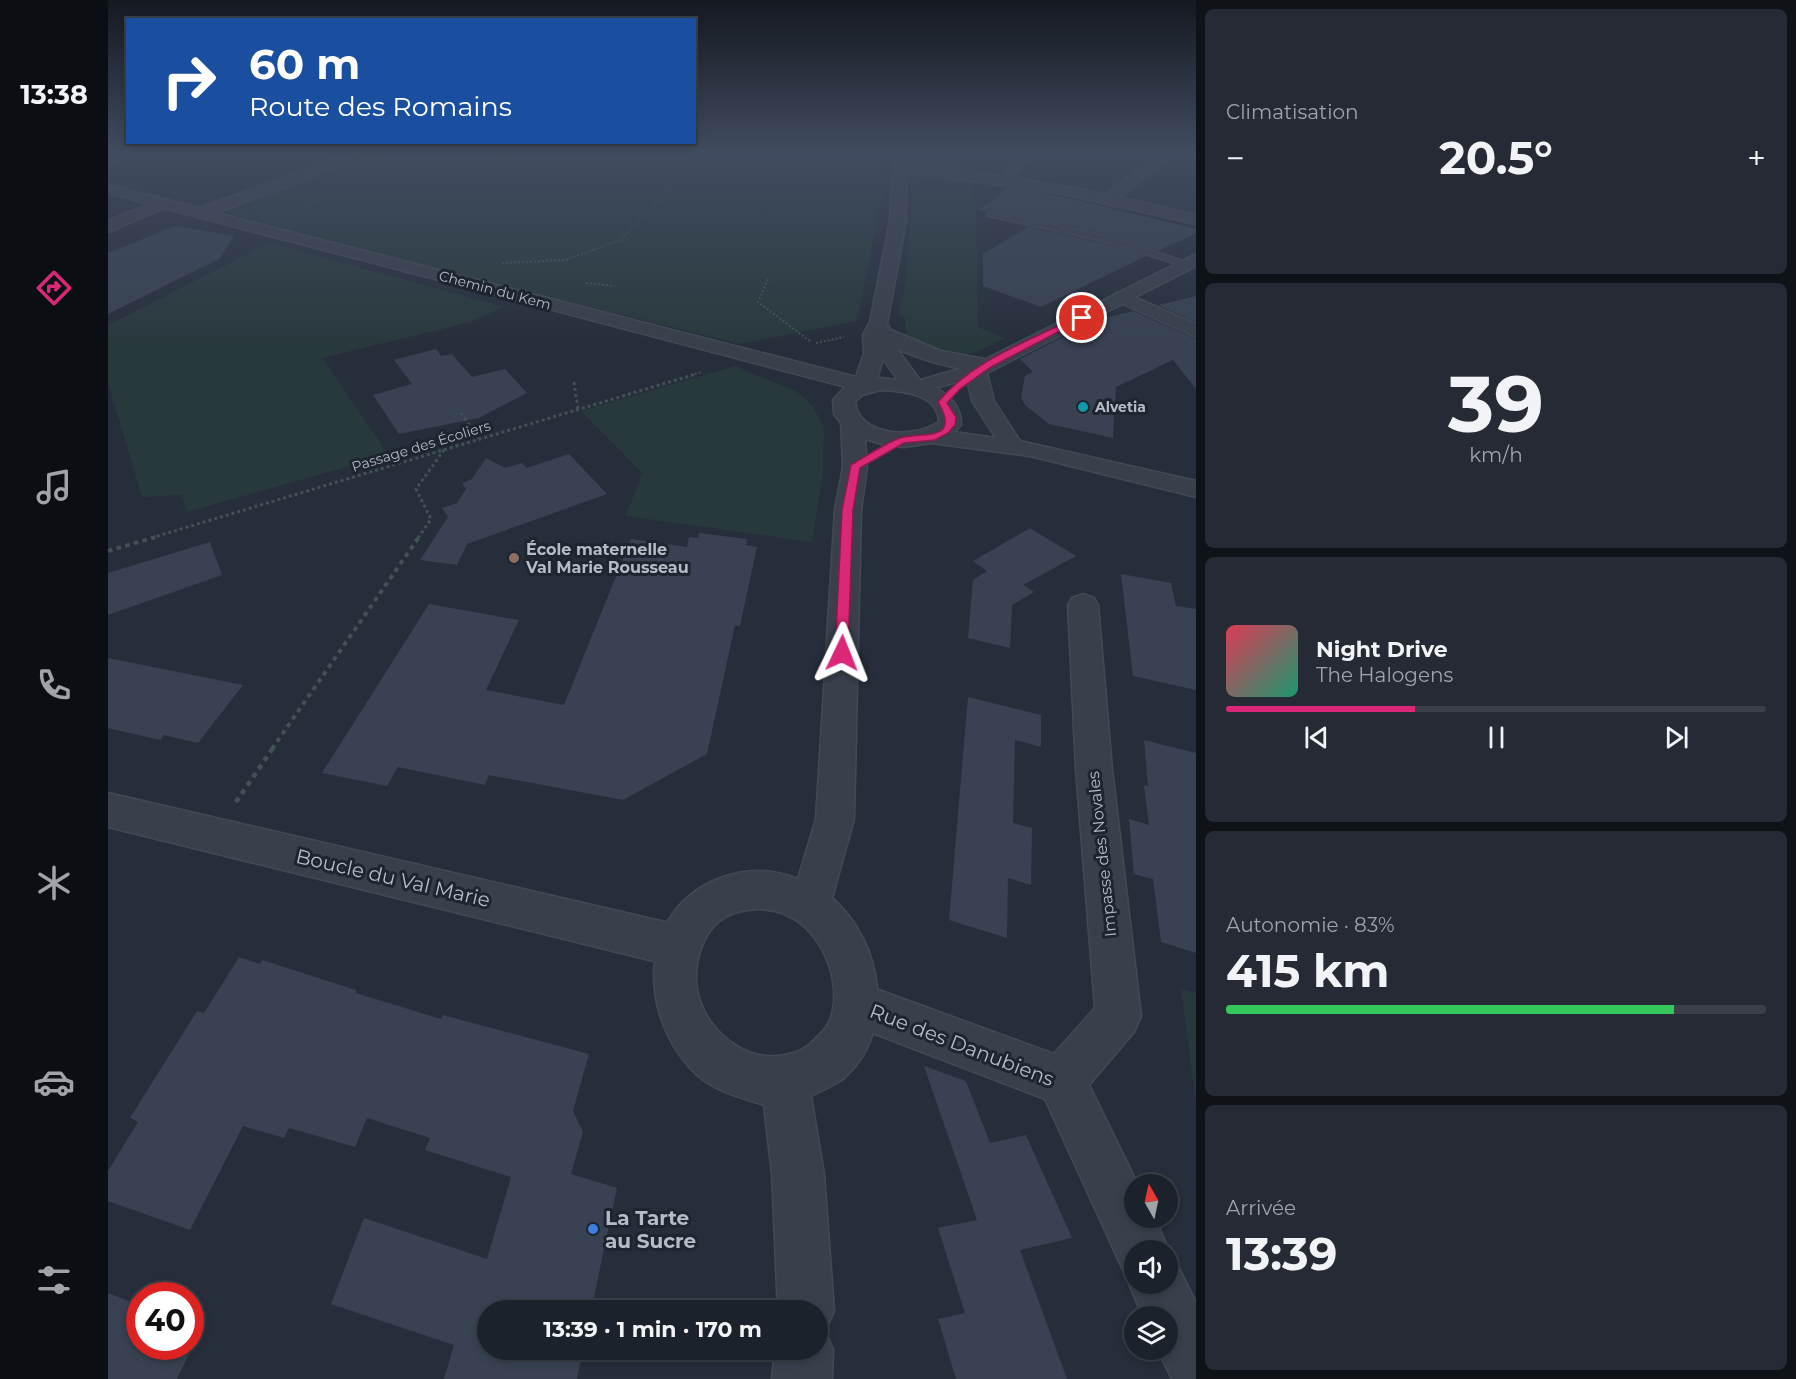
<!DOCTYPE html>
<html lang="fr">
<head>
<meta charset="utf-8">
<style>
  :root { --surface:#1c222c; --page:#252a34; --text:#f1f3f6; --muted:#a0a4a9; --line:#3a3f48; --accent:#db2777 }
  body { margin:0; font-family:Montserrat,sans-serif; background:var(--page); color:var(--text); height:100vh; display:flex; flex-direction:column; font-size:22px; white-space:nowrap }
  * { box-sizing:border-box; margin:0 }
  p { font-size:20px; color:var(--muted) }
  .icon { flex:none; width:33px; height:33px; fill:none; stroke:currentColor; stroke-width:2; stroke-linecap:round; stroke-linejoin:round }
  .map { position:relative; flex:1; overflow:hidden }
  .drawer { display:flex; flex-direction:column; gap:9px; padding:9px; background:#0f1318; width:600px }
  .drawer>* { flex:none }
  .top-card { position:absolute; left:18px; top:18px; width:570px; height:126px; border-radius:0px; box-shadow:0 3px 9px #0003,0 0 0 2px var(--line); background:#1a4fa0; color:#fff; overflow:hidden }
  .needle { width:39px; rotate:351deg }
  .fabs { position:absolute; left:1016px; top:1174px; display:grid; gap:12px }
  .fabs a { display:grid; place-items:center; width:54px; height:54px; border-radius:50%; background:var(--surface); box-shadow:0 3px 9px #0003,0 0 0 2px var(--line); font-size:30px }
  .speed { position:absolute; left:18px; top:1282px; display:flex; gap:12px; font-size:30px; font-weight:700; text-align:center }
  .speed>* { display:grid; place-content:center; width:78px; height:78px; border-radius:50%; background:var(--surface); box-shadow:0 3px 9px #0003,0 0 0 2px var(--line); line-height:1 }
  .speed .limit { border:9px solid #d22; background:#fff; color:#111 }
  .pin { position:absolute; display:grid; place-items:center; width:51px; height:51px; color:#fff; margin:-26px; border:3px solid #fff; border-radius:50%; box-shadow:0 2px 6px #0007 }
  .me { position:absolute; width:66px; margin:-33px; rotate:2deg; stroke-linejoin:round; filter:drop-shadow(0 0 4px #0008) }
  .turn { display:flex; align-items:center; gap:21px; height:126px; padding:0 24px; font-size:27px }
  .turn .icon { width:78px; height:78px; stroke-width:2.5 }
  .turn b { display:block; font-size:42px; line-height:51px }
  .big { font-size:45px; font-weight:700; line-height:1.1 }
  .drawer .card { flex:1; display:flex; flex-direction:column; justify-content:center; gap:9px; min-width:0; padding:0 21px; border-radius:9px; background:var(--page) }
  .drawer .dial { align-items:center; gap:0 }
  .dial b { font-size:78px; line-height:1 }
  .song { display:flex; align-items:center; gap:18px }
  .cover { width:72px; height:72px; border-radius:9px; background:linear-gradient(135deg,hsl(350 70% 55%),hsl(160 70% 35%)) }
  .played { height:6px; border-radius:3px; background:linear-gradient(90deg,var(--accent) 35%,var(--line) 35%) }
  .keys { display:flex; justify-content:space-around; direction:ltr }
  .heat { display:flex; justify-content:space-between; align-items:center; font-size:33px; direction:ltr }
  .charge { height:9px; border-radius:4px; background:linear-gradient(90deg,#34c759 83%,var(--line) 0) }
  .trip { position:absolute; left:369px; top:1300px; width:351px; height:60px; border-radius:30px; background:var(--surface); box-shadow:0 3px 9px #0003,0 0 0 2px var(--line); font-weight:700; line-height:60px; text-align:center }
  main { display:flex; flex:1; min-height:0 }
  .tab-bar { display:flex; flex-direction:column; width:108px; justify-content:space-around; align-items:center; background:#0b0e12; color:var(--muted) }
  .tab-bar .icon { width:42px; height:42px }
  .tab-bar .on { color:var(--accent) }
  .tab-bar b { font-size:27px; color:var(--text) }
  .map>svg:first-child { display:block }
  .green { fill:#28393c }
  .building { fill:#384252 }
  .lines { fill:none; stroke-linecap:round; stroke-linejoin:round }
  .service-casing { stroke:#424954; stroke-width:3 }
  .minor-casing { stroke:#424954; stroke-width:3 }
  .tertiary-casing { stroke:#424954; stroke-width:3 }
  .path-far4 { stroke:#405254; stroke-width:1.5; stroke-dasharray:2 2; stroke-linecap:butt }
  .path-far3 { stroke:#405254; stroke-width:2; stroke-dasharray:2 2; stroke-linecap:butt }
  .path-far2 { stroke:#405254; stroke-width:3; stroke-dasharray:3 3; stroke-linecap:butt }
  .path-far1 { stroke:#405254; stroke-width:4; stroke-dasharray:4.5 4.5; stroke-linecap:butt }
  .path { stroke:#405254; stroke-width:4.5; stroke-dasharray:5 5; stroke-linecap:butt }
  .service { fill:#39404c; fill-rule:evenodd }
  .minor { fill:#39404c; fill-rule:evenodd }
  .tertiary { fill:#39404c; fill-rule:evenodd }
  .route { fill:#db2777; stroke:#8e194d; stroke-width:1.5 }
  .culture-dot { fill:#0f9aa8; stroke:#1e2530; stroke-width:2 }
  .education-dot { fill:#8d6e63; stroke:#1e2530; stroke-width:2 }
  .shop-dot { fill:#3f7fe0; stroke:#1e2530; stroke-width:2 }
  .labels { text-anchor:middle; dominant-baseline:central; stroke-width:6; stroke-linejoin:round; paint-order:stroke }
  .far-street-label { font-size:14px; fill:#b5bbc7; stroke:#1e2530 }
  .far-poi-label { font-size:14px; font-weight:bold; fill:#b5bbc7; stroke:#1e2530; text-anchor:start }
  .poi-label { font-size:16px; font-weight:bold; fill:#b5bbc7; stroke:#1e2530; text-anchor:start }
  .street-label { font-size:16px; fill:#b5bbc7; stroke:#1e2530 }
  .near-street-label { font-size:20px; fill:#b5bbc7; stroke:#1e2530 }
  .near-poi-label { font-size:20px; font-weight:bold; fill:#b5bbc7; stroke:#1e2530; text-anchor:start }
</style>
</head>
<body>
<main>
<nav class="tab-bar">
<b>13:38</b>
<svg class="icon on" aria-label="directions" viewBox="0 0 24 24"><path d="M12 3l9 9-9 9-9-9zM9 14v-3h6M13 9l2 2-2 2"/></svg>
<svg class="icon" aria-label="music" viewBox="0 0 24 24"><path d="M9 18V5l10-2v13"/><circle cx="6" cy="18" r="3"/><circle cx="16" cy="16" r="3"/></svg>
<svg class="icon" aria-label="phone" viewBox="0 0 24 24"><path d="M5 4h4l2 5-3 2q2 4 5 5l2-3 5 2v4C11 20 4 13 5 4z"/></svg>
<svg class="icon" aria-label="climate" viewBox="0 0 24 24"><path d="M12 3v18M4 7l16 10M4 17L20 7"/></svg>
<svg class="icon" aria-label="car" viewBox="0 0 24 24"><path d="M5 17H2v-5l4-1 3-4h7l3 4 3 1v5h-3M9 17h6M6 11h13"/><circle cx="7" cy="17" r="2"/><circle cx="17" cy="17" r="2"/></svg>
<svg class="icon" aria-label="filters" viewBox="0 0 24 24"><path d="M4 7h16M4 17h16"/><circle cx="9" cy="7" r="2"/><circle cx="15" cy="17" r="2"/></svg>
</nav>
<div class="map">
<svg width="1088" height="1379" viewBox="0 0 1088 1379">
  <rect width="100%" height="100%" fill="#262e3b"/>
  <g class="green">
    <path d="M257 153H775L774 197 749 321 632 344 277 256 115 212Z"/>
    <path d="M808 153H853L856 172 810 165Z"/>
    <path d="M809 175 861 179 868 205 870 327 897 338C859 359 832 366 798 333V320L791 312 797 288 805 178Z"/>
    <path d="M162 243 396 307 363 322 214 358 281 455 79 512 73 495 34 497 0 383V325Z"/>
    <path d="M627 366 689 392 704 405 716 427 715 471 704 542 518 516 534 473 473 411Z"/>
    <path d="M1073 989 1088 993V1102Z"/>
  </g>
  <g class="building">
    <path d="M901 188 937 193 1064 223 1088 229V233L1050 251 1002 235 884 209 879 211 870 210Z"/>
    <path d="M67 226 126 236 111 259 0 314V253Z"/>
    <path d="M920 227 995 243 1038 256 933 307 875 286V254Z"/>
    <path d="M1088 296V322L1050 305Z"/>
    <path d="M1025 311 1088 339V389L1065 360 1008 387 1005 438 941 424 917 405 913 398 917 376 925 372 912 359 986 321Z"/>
    <path d="M328 349 333 356 344 354 364 377 397 369 419 393 371 418 291 434 265 395 304 384 286 360Z"/>
    <path d="M461 454 499 494 359 544 349 565 312 560 340 517 334 508 349 503 358 489 354 483 364 479 378 458 397 468 414 463 419 468Z"/>
    <path d="M922 528 968 556 915 585 926 592 904 605 902 648 860 638 865 580 879 571 865 561Z"/>
    <path d="M591 533 639 539 638 545 649 547 632 626 627 625 599 754 515 800 381 775 377 785 290 767 279 786 214 773 321 604 411 620 378 690 456 705 523 539 579 547 581 537 590 538Z"/>
    <path d="M102 542 114 575 0 615V573Z"/>
    <path d="M1013 574 1063 583 1068 606 1088 609V690L1025 676Z"/>
    <path d="M0 658 135 685 90 743 56 735 52 740 0 728Z"/>
    <path d="M860 697 933 715V747L907 740 905 823 924 828 923 885 900 878 899 938 841 920Z"/>
    <path d="M1036 740 1088 753V953L1053 942 1045 879 1026 874 1021 819 1041 825 1036 785 1040 786Z"/>
    <path d="M131 957 152 964 154 960 248 990V993L333 1019 335 1015 481 1054 465 1111 475 1132 463 1174 509 1188 483 1311H380V1350H475L469 1379H336L346 1345 223 1304 256 1218 379 1259 403 1177 317 1150 322 1138 259 1118 247 1147 181 1128 176 1138 135 1126 82 1230 0 1201V1171L30 1122 22 1118 89 1011 96 1013Z"/>
    <path d="M816 1066 858 1081 882 1143 918 1135 964 1238 912 1250 959 1379H848L830 1319 857 1313 830 1228 869 1220Z"/>
    <path d="M0 1293 32 1305V1347H82V1325L93 1329 69 1379H0Z"/>
  </g>
  <g class="lines">
    <defs>
      <path id="service" d="M884 211 1002 237 1084 264 1079 267 996 241 881 216 879 214Z"/>
      <g id="minor">
        <path d="M1 153H14L5 165 0 166Z"/>
        <path d="M235 153H251L212 174 108 213 748 377 756 353 755 335 762 322 782 221 786 153H798V165L894 176 912 153H924L906 178 998 194 1051 154 1080 153 1078 156 1059 160 1011 197 1088 215V224L941 191 798 173V221L779 324 783 330 833 351 887 361 890 365 887 369C862 376 813 359 789 349L818 388 815 393 807 394 799 393 775 359 765 391 757 392 56 208 0 232V221L41 204 0 193V185L92 208 202 168Z"/>
        <path d="M1014 292 1088 324V337L1008 301 1005 297 1008 293Z"/>
        <path d="M975 594 986 598 990 605 1004 769 1033 1016 1026 1032 981 1085 1030 1185H1026V1218H1047L1061 1251 1059 1257V1251H1026V1284H1059V1260L1069 1264 1088 1303V1379H1064L1050 1350H1059V1317H1035L1021 1284 1025 1275 1015 1270 937 1099 733 1021 726 1005 733 989 749 982 946 1054 987 1008 968 769 960 605 964 598Z"/>
        <path d="M0 793 570 925 585 931 591 946 585 961 570 967 0 827Z"/>
      </g>
      <path id="tertiary" d="M1088 254V266L879 373 886 401 912 441 1088 481V497L922 456 823 443 796 447 777 445 757 439 759 467 753 510 746 819 724 898C774 941 790 1031 736 1078 727 1085 714 1090 703 1096L716 1174 726 1311 717 1331 725 1350 724 1379H664L667 1350H710V1311H670L664 1174 656 1105C630 1097 602 1090 583 1069 530 1012 530 911 610 879 637 868 662 868 690 879L708 819 727 510 735 467 733 423 726 414 725 400 739 385 773 378 806 382 868 364ZM859 379 864 401 888 438 846 432 853 425C853 407 844 397 828 388ZM773 390C795 391 830 394 831 422 806 439 751 437 747 402L754 395ZM651 909C660 910 670 911 678 915 714 929 736 984 722 1020 719 1029 711 1035 705 1041 695 1052 682 1055 668 1056 635 1059 602 1031 592 1001 582 971 592 926 624 914 632 910 642 910 651 909Z"/>
    </defs>
    <use href="#service" class="service-casing"/>
    <use href="#minor" class="minor-casing"/>
    <use href="#tertiary" class="tertiary-casing"/>
    <g class="path-far4">
      <path d="M271 161 282 153"/>
      <path d="M191 213 208 200"/>
      <path d="M484 250 512 240 544 209 585 153"/>
    </g>
    <g class="path-far3">
      <path d="M394 263 457 260 488 249"/>
      <path d="M660 279 650 302 703 342"/>
      <path d="M478 283 507 286"/>
      <path d="M708 343 736 337"/>
      <path d="M583 375 594 372"/>
    </g>
    <g class="path-far2">
      <path d="M466 382 470 409"/>
      <path d="M353 413 371 439"/>
      <path d="M43 538 588 374"/>
      <path d="M310 538 323 519 308 489 336 450"/>
    </g>
    <g class="path-far1">
      <path d="M0 551 48 537"/>
      <path d="M164 749 311 537"/>
    </g>
    <path class="path" d="M128 802 165 748"/>
    <use href="#service" class="service"/>
    <use href="#minor" class="minor"/>
    <use href="#tertiary" class="tertiary"/>
  </g>
  <linearGradient id="sky" x2="0" y2="1"><stop stop-color="#151920"/><stop offset="0.44" stop-color="#414c60"/><stop offset="1" stop-color="#414c60" stop-opacity="0"/></linearGradient>
  <rect width="1088" height="346" fill="url(#sky)"/>
  <path class="route" d="M971 316 977 318 883 367 852 389 839 403 848 417 847 425 840 433 827 440 796 443 752 468 745 510 740 653 739 656H729L727 653 734 510 743 465C758 456 773 446 789 439 810 430 855 445 830 402 864 360 923 340 971 316Z"/>
  <circle class="culture-dot" cx="975" cy="407" r="6"/>
  <circle class="education-dot" cx="406" cy="558" r="6"/>
  <circle class="shop-dot" cx="485" cy="1229" r="6"/>
  <g class="labels">
    <g class="far-street-label">
      <text transform="translate(387 290) rotate(15)">Chemin du Kem</text>
      <text transform="translate(313 446) rotate(-17)">Passage des Écoliers</text>
    </g>
    <g class="far-poi-label">
      <text x="987" y="407">Alvetia</text>
    </g>
    <g class="poi-label">
      <text x="418" y="549">École maternelle<tspan x="418" dy="18">Val Marie Rousseau</tspan></text>
    </g>
    <g class="street-label">
      <text transform="translate(994 854) rotate(-96)">Impasse des Novales</text>
    </g>
    <g class="near-street-label">
      <text transform="translate(285 878) rotate(13)">Boucle du Val Marie</text>
      <text transform="translate(854 1045) rotate(21)">Rue des Danubiens</text>
    </g>
    <g class="near-poi-label">
      <text x="497" y="1218">La Tarte<tspan x="497" dy="23">au Sucre</tspan></text>
    </g>
  </g>
</svg>
<div class="fabs">
<a><svg class="needle" viewBox="-14 -14 28 28"><path d="M0-13l5 13h-10z" fill="#e53935"/><path d="M0 13l5-13h-10z" fill="#a0a4a9"/></svg></a>
<a><svg class="icon" aria-label="sound" viewBox="0 0 24 24"><path d="M4 9h4l5-4v14l-5-4H4zM17 9q2 3 0 6"/></svg></a>
<a><svg class="icon" aria-label="layers" viewBox="0 0 24 24"><path d="M12 4l9 5-9 5-9-5zM3 14l9 5 9-5"/></svg></a>
</div>
<div class="speed"><div class="limit">40</div></div>
<div class="pin" style="left:974px;top:318px;background:#d93025"><svg class="icon" aria-label="arrive" viewBox="0 0 24 24"><path d="M6 21V4h12l-3 4 3 4H6"/></svg></div>
<svg class="me" style="left:734px;top:653px" viewBox="-20 -20 40 40"><path d="M0-17L14 15 0 8-14 15z" fill="#db2777" stroke="#fff" stroke-width="4"/></svg>
<div class="trip">13:39 · 1 min · 170 m</div>
<div class="top-card">
<div class="turn"><svg class="icon" aria-label="right" viewBox="0 0 24 24"><path d="M7 20v-9h11M14 6l5 5-5 5"/></svg><div><b>60 m</b>Route des Romains</div></div>
</div>
</div>
<section class="drawer">
<div class="card"><p>Climatisation</p>
<div class="heat"><a>−</a><b class="big">20.5°</b><a>+</a></div>
</div>
<div class="card dial"><b>39</b><p>km/h</p></div>
<div class="card">
<div class="song"><i class="cover"></i><div><b>Night Drive</b><p>The Halogens</p></div></div>
<div class="played"></div>
<div class="keys"><svg class="icon" aria-label="previous" viewBox="0 0 24 24"><path d="M18 5L8 12l10 7zM5 5v14"/></svg><svg class="icon" aria-label="pause" viewBox="0 0 24 24"><path d="M8 5v14M16 5v14"/></svg><svg class="icon" aria-label="next" viewBox="0 0 24 24"><path d="M6 5l10 7-10 7zM19 5v14"/></svg></div>
</div>
<div class="card"><p>Autonomie · 83%</p><b class="big">415 km</b><div class="charge"></div></div>
<div class="card"><p>Arrivée</p><b class="big">13:39</b></div>
</section>
</main>
</body>
</html>
